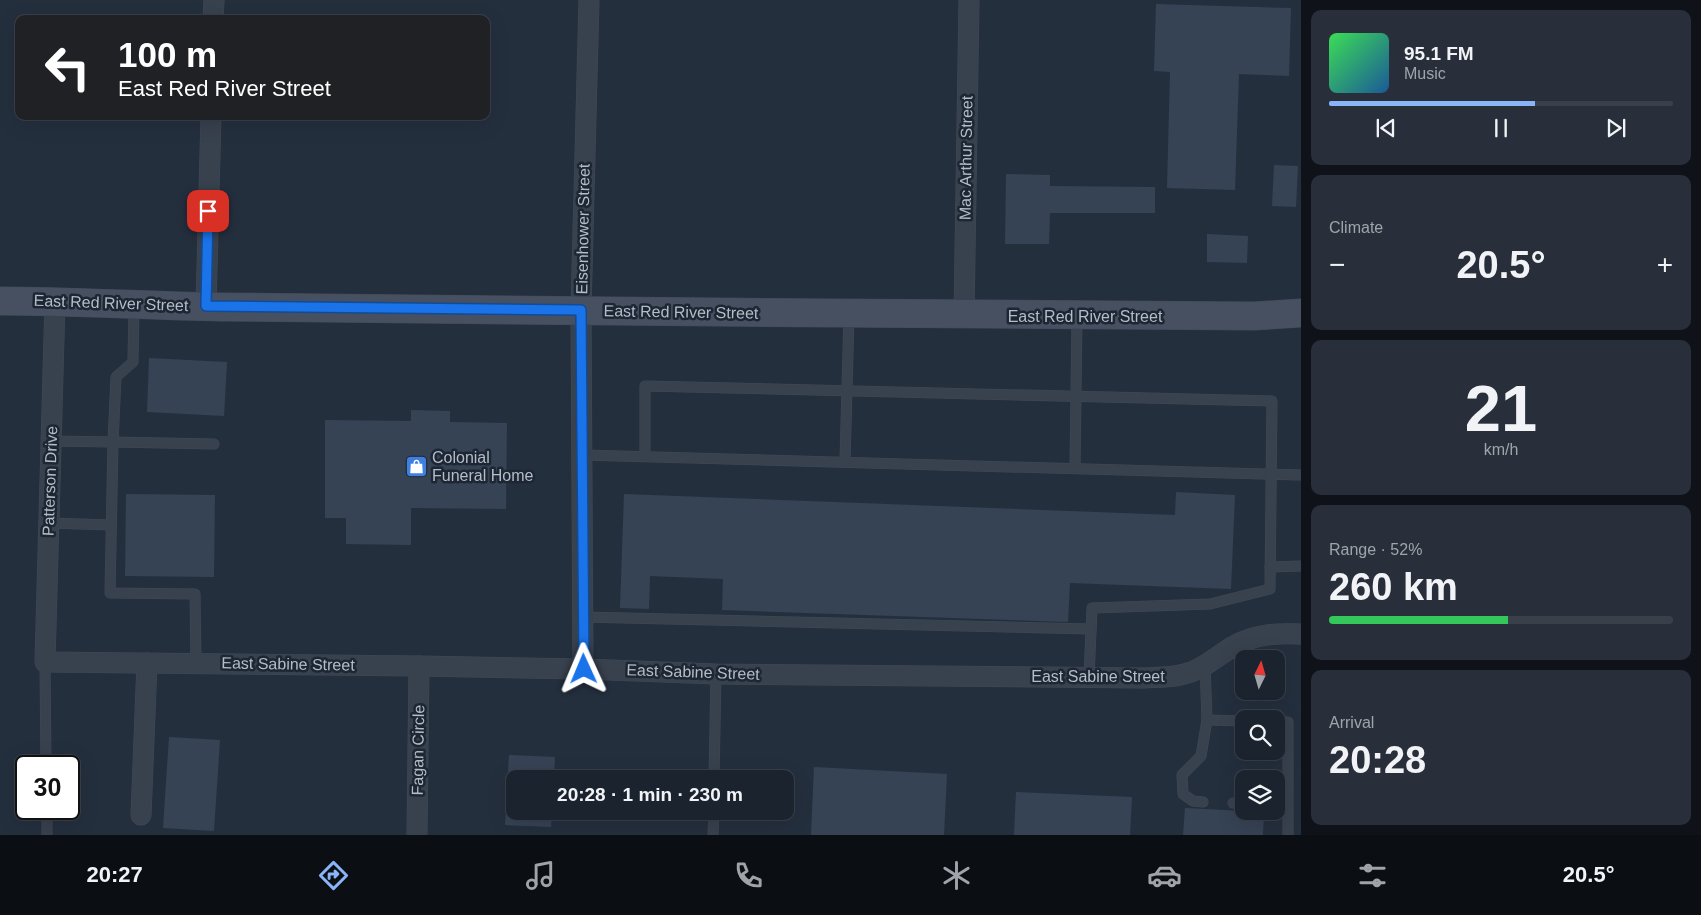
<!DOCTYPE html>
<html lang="en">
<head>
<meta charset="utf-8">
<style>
  :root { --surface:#1b232e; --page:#282f3a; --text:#f1f3f6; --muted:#a0a4aa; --line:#39404a; --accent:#8ab4f8 }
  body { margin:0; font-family:Arial,sans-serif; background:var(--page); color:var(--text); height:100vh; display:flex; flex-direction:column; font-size:19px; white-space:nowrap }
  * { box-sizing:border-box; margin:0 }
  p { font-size:16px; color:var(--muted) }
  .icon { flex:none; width:28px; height:28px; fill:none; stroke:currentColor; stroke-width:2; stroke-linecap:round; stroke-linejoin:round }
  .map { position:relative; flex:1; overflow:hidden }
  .drawer { display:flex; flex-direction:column; gap:10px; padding:10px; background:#0f1319; width:400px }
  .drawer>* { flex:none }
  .top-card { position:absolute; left:15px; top:15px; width:475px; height:105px; border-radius:10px; box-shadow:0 5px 20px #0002,0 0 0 1px var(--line); background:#202124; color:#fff; overflow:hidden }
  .needle { width:32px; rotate:5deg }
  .buttons { position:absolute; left:1235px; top:650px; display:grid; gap:10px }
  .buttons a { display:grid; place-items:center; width:50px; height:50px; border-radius:10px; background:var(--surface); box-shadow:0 5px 20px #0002,0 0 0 1px var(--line); font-size:25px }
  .speed { position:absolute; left:15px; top:755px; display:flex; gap:10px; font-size:25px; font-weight:700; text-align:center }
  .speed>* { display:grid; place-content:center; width:65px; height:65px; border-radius:50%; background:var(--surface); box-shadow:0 5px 20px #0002,0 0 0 1px var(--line); line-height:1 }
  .speed .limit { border:2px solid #111; border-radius:8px; background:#fff; color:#111 }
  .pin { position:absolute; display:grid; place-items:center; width:42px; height:42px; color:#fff; margin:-21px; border-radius:10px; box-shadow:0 2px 8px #0006 }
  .me { position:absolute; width:55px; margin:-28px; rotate:359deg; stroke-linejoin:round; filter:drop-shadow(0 0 4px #0008) }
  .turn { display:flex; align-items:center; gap:18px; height:105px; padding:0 20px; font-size:22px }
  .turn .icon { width:65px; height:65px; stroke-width:2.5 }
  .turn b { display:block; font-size:35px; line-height:42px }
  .big { font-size:38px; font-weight:800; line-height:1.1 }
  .drawer .widget { flex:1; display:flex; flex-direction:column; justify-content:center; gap:8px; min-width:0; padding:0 18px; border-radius:10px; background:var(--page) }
  .drawer .dial { align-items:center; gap:0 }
  .dial b { font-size:65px; line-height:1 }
  .song { display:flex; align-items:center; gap:15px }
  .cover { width:60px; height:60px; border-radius:8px; background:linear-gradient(135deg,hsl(130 70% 55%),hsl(210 70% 35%)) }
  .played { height:5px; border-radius:2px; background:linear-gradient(90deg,var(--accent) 60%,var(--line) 60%) }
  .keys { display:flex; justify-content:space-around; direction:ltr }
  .heat { display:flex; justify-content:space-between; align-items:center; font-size:28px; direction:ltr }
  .charge { height:8px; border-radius:4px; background:linear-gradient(90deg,#34c759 52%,var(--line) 0) }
  .trip { position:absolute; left:506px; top:770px; width:288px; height:50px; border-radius:10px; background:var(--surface); box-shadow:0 5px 20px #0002,0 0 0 1px var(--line); font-weight:800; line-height:50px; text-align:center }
  .menu { display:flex; height:80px; justify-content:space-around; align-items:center; background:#0b0e12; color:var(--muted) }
  .menu .icon { width:35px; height:35px }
  .menu .active { color:var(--accent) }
  .menu b { font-size:22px; color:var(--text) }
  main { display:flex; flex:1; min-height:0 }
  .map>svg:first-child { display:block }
  .building { fill:#364354 }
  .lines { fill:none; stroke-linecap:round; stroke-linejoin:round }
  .lane-casing { stroke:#414a57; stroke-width:11 }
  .street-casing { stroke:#414a57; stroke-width:21 }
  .secondary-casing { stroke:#414a57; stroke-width:29 }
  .lane { stroke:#38414e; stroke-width:10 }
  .street { stroke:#38414e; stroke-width:20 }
  .secondary { stroke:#465061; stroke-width:28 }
  .route-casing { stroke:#114b97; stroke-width:12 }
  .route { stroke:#1a73e8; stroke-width:9 }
  .labels { text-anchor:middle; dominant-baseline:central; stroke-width:5; stroke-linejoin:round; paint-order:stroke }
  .street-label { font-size:16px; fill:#b4bcc9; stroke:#1d2633 }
  .poi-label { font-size:16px; fill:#b4bcc9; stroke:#1d2633; text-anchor:start }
</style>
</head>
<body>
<main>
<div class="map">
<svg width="1301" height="835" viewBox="0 0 1301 835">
  <rect width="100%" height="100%" fill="#242f3e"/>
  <g class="building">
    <path d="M1156 4 1291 8 1289 76 1239 74 1235 190 1167 188 1170 72 1154 71Z"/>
    <path d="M1274 165 1298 166 1296 207 1272 206Z"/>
    <path d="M1006 174 1050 175V186L1155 187V213H1050L1049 244H1005Z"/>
    <path d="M1207 234 1248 236 1247 263 1207 262Z"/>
    <path d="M149 358 227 362 224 416 147 412Z"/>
    <path d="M411 410 450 411V422L507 423 506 509 411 508V545L346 544V518H325V420L411 421Z"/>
    <path d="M1176 492 1235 495 1231 589 1070 583 1068 622 722 610 723 579 650 576 649 609 620 608 624 494 1175 515Z"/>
    <path d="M126 494 215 495 214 577 125 576Z"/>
    <path d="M169 737 220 740 214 831 163 828Z"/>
    <path d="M509 755 555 757 554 779H515V811H552L551 827 505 825Z"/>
    <path d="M814 767 947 774 944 835H811Z"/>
    <path d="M1016 792 1132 797 1130 835H1014Z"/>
    <path d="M1185 808 1264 812 1263 835H1183Z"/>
  </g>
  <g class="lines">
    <defs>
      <g id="lane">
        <path d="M134 305 133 362 116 377 113 442 214 444"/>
        <path d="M51 441 113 442 110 593 195 594 196 663"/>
        <path d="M582 455 1301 475"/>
        <path d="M645 455V386L1272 401 1270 589 1210 604 1092 608 1089 677"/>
        <path d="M845 461 849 315"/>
        <path d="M1075 468 1077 317"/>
        <path d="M49 523 111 525"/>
        <path d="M1270 567 1301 566"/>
        <path d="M583 617 1091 629"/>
        <path d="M45 662 46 766"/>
        <path d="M1205 664 1207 720 1244 721"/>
        <path d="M1276 722H1288V835"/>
        <path d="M714 779 716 674"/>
        <path d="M1203 802 1193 801 1183 794 1182 775 1201 756 1207 720"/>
        <path d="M1233 803H1244"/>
        <path d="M47 809V835"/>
        <path d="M713 835 714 811"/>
      </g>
      <g id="street">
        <path d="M213 19 214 0"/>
        <path d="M55 301 45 662 419 666 583 669 716 674 1142 678C1156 677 1172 678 1184 674 1203 670 1218 655 1234 646 1254 634 1278 633 1301 634"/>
        <path d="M206 306 211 116"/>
        <path d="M964 316 969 0"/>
        <path d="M583 669 581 310 589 0"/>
        <path d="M141 815 147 663"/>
        <path d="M417 835 419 666"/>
      </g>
      <path id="secondary" d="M0 301C74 301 147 306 220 307 565 310 909 315 1254 316L1301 313"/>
    </defs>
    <use href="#lane" class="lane-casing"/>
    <use href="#street" class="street-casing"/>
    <use href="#secondary" class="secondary-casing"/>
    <use href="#lane" class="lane"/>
    <use href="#street" class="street"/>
    <use href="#secondary" class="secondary"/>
  </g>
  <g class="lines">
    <defs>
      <path id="route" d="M208 211 206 306 581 310 584 669"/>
    </defs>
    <use href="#route" class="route-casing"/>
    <use href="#route" class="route"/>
  </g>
  <defs>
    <symbol id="shop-square" viewBox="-11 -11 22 22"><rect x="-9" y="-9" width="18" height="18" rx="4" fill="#3f7fe0" stroke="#1d2633"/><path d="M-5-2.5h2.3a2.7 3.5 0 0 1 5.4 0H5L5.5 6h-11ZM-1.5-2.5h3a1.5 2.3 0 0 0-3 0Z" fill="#fff"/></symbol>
  </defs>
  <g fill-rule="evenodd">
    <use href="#shop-square" x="404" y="454" width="25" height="25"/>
  </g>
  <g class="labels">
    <g class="street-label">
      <text transform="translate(966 158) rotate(-89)">Mac Arthur Street</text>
      <text transform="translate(583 229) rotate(-89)">Eisenhower Street</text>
      <text transform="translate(111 303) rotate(2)">East Red River Street</text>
      <text transform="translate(681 312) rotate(1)">East Red River Street</text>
      <text x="1085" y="316">East Red River Street</text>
      <text transform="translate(50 481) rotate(-88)">Patterson Drive</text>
      <text transform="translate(288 664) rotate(1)">East Sabine Street</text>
      <text transform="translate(693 672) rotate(2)">East Sabine Street</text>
      <text x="1098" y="676">East Sabine Street</text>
      <text transform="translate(418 750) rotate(-89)">Fagan Circle</text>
    </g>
    <g class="poi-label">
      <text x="432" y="457">Colonial<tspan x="432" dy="18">Funeral Home</tspan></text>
    </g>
  </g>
</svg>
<div class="buttons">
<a><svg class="needle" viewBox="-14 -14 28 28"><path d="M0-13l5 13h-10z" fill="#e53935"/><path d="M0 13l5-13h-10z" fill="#a0a4aa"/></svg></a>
<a><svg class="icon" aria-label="search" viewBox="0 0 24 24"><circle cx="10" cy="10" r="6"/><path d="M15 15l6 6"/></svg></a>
<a><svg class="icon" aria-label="layers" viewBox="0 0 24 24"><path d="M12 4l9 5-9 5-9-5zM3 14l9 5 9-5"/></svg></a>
</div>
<div class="speed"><div class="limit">30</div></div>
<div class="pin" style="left:208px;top:211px;background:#d93025"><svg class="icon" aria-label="arrive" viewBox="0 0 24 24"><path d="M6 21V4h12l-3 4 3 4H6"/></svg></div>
<svg class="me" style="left:584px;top:669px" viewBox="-20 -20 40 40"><path d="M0-17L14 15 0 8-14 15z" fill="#1a73e8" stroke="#fff" stroke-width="4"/></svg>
<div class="trip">20:28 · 1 min · 230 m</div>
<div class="top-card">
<div class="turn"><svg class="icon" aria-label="left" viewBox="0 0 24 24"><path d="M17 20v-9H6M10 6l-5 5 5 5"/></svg><div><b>100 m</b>East Red River Street</div></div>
</div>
</div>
<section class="drawer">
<div class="widget">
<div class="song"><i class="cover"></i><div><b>95.1 FM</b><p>Music</p></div></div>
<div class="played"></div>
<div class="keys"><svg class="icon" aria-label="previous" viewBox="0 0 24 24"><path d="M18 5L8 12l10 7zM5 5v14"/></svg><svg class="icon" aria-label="pause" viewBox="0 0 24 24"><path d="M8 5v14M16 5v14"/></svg><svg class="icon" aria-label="next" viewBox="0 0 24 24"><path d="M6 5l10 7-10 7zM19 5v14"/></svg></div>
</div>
<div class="widget"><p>Climate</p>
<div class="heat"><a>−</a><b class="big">20.5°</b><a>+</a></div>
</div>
<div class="widget dial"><b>21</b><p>km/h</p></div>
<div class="widget"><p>Range · 52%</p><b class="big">260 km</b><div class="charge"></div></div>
<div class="widget"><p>Arrival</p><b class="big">20:28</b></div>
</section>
</main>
<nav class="menu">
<b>20:27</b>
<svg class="icon active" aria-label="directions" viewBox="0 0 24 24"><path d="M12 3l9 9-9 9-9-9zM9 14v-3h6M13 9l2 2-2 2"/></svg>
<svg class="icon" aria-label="music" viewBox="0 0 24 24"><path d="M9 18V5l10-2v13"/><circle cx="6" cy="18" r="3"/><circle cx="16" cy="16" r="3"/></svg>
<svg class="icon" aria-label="phone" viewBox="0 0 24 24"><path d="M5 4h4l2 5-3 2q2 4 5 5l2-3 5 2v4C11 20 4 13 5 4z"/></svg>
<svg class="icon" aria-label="climate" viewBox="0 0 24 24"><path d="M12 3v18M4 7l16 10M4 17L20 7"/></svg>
<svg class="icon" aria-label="car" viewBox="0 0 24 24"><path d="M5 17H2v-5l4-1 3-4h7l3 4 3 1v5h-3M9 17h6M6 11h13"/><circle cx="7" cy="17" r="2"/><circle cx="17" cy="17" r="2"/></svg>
<svg class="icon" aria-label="filters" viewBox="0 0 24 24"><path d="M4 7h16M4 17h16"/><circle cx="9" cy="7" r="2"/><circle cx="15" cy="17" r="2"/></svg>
<b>20.5°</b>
</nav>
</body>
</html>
